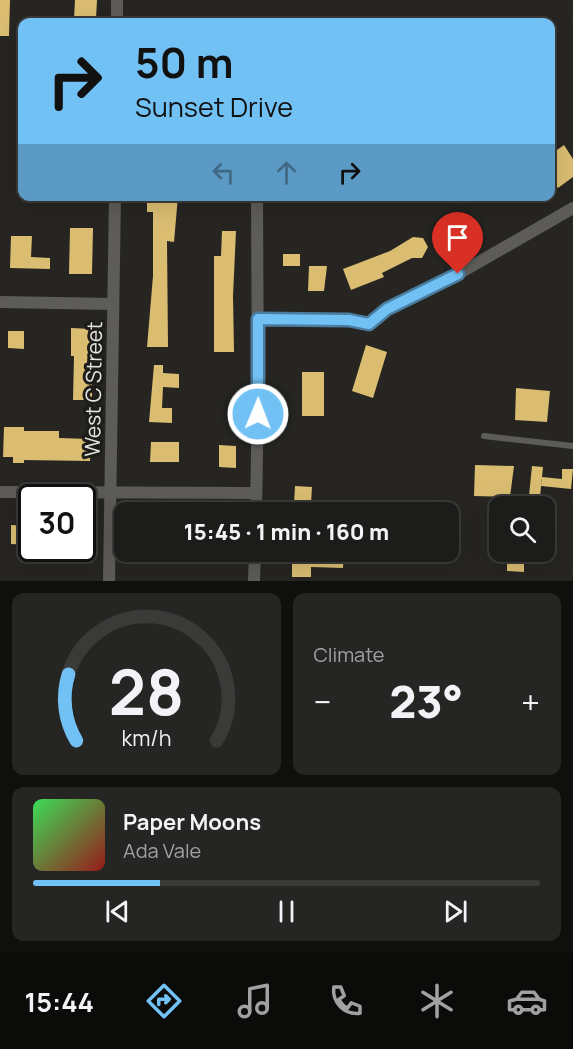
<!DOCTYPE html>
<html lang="en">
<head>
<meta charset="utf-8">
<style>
  :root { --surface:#1c1c1a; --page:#252523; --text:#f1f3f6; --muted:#a0a1a2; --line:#3a3a39; --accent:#72c1f5 }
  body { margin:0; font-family:Manrope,sans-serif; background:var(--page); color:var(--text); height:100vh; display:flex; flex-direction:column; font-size:22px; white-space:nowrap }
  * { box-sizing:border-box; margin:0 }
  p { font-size:20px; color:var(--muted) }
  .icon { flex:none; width:33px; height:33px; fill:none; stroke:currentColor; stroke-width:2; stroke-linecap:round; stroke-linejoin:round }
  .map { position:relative; height:581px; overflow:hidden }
  .sheet { display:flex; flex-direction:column; gap:12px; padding:12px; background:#0f0f0e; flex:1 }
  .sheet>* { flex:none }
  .guide { position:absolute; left:18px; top:18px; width:537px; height:183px; border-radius:12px; box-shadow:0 6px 24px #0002,0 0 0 2px var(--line); background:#72c1f5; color:#111; overflow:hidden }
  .buttons { position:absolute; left:489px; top:496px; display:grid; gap:12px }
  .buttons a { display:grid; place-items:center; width:66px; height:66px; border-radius:12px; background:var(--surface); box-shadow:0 6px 24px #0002,0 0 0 2px var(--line); font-size:30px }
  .speed { position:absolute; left:18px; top:484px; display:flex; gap:12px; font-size:30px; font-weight:700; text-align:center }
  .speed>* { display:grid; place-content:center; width:78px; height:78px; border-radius:50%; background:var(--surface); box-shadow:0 6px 24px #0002,0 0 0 2px var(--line); line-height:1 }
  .speed .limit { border:3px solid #111; border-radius:9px; background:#fff; color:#111 }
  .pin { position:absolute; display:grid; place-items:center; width:51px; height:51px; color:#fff; margin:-62px -26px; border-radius:50% 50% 50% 0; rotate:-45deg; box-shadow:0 0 6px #0007 }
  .pin .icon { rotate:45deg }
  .me { position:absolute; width:66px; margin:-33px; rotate:1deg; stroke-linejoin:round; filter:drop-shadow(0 0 4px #0008) }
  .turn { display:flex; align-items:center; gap:21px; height:126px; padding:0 18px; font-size:27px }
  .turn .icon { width:78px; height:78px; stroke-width:2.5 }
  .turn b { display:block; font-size:42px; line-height:51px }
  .lanes { display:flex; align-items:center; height:57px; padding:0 18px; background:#0003; justify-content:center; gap:30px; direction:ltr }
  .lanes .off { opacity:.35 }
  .big { font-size:45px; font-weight:800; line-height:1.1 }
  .sheet .tile { flex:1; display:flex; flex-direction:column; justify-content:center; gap:9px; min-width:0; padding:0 21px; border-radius:12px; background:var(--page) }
  .sheet .dial { align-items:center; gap:0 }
  .dial svg { height:156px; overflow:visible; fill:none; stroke:var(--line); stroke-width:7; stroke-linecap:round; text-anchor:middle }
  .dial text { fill:var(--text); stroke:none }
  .song { display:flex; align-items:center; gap:18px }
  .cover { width:72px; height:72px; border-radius:9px; background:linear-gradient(135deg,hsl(130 70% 55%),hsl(0 70% 35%)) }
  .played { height:6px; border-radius:3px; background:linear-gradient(90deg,var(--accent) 25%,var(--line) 25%) }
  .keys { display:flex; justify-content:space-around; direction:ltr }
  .heat { display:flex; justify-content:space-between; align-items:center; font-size:33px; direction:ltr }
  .sheet .tiles { flex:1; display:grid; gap:12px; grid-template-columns:1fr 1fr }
  .tile:last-child { grid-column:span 2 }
  .trip { position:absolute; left:114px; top:502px; width:345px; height:60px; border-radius:12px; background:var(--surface); box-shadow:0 6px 24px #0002,0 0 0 2px var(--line); font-weight:800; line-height:60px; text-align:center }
  .menu { display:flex; height:96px; justify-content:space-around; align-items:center; background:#0b0b0a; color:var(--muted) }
  .menu .icon { width:42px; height:42px }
  .menu .current { color:var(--accent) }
  .menu b { font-size:27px; color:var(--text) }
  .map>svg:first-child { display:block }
  .building { fill:#dabd71 }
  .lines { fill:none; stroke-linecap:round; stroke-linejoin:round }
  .lane { stroke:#5d5c59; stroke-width:6 }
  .street { stroke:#5d5c59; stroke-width:12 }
  .route-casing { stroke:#4a7d9f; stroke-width:15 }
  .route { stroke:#72c1f5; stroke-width:10 }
  .labels { text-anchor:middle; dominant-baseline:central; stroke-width:6; stroke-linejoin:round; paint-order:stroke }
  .street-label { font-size:21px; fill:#e5e4e3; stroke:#1d1c19 }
</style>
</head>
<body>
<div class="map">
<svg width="573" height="581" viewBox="0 0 573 581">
  <rect width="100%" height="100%" fill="#262522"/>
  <g class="building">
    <path d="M0 0H10L9 36H0Z"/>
    <path d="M75 0H97L96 19H74Z"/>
    <path d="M564 145 573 159V177L558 188 550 177V155Z"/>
    <path d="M147 196H178L174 242 167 241 168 347H147L153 276V212H147Z"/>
    <path d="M70 228H93L92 274H69Z"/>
    <path d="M222 231H236L233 296 234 352H214V256H221Z"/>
    <path d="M11 236H32L31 257 50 258V269L10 268Z"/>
    <path d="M413 237 423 238 428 247 422 258H412L382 273 384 277 351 290 343 269 390 251Z"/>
    <rect x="283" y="254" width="17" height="12"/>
    <path d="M309 266H327L324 291H308Z"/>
    <path d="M71 328 92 329V400H73L74 356H71Z"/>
    <path d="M8 331H24V349L8 348Z"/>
    <path d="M366 345 387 352 373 398 352 391Z"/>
    <path d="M154 365H163V373L179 374V388L163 387 162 408H172V423L149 422Z"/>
    <rect x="302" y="372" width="22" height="44"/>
    <path d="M516 388 550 391 547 422 515 420Z"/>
    <path d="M4 427H24V431H59V438L91 439 90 461 24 460V463H13V457H3Z"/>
    <path d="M151 442H179V462H150Z"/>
    <path d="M219 445 236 446V468L219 467Z"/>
    <path d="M475 465 514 466 510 497 474 496Z"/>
    <path d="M532 466 543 467 539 507 528 506Z"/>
    <path d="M562 469H573L571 489 541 486 542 477 562 479Z"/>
    <path d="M295 486 312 487 311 504H294Z"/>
    <path d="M11 525 31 526 30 545 11 544Z"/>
    <path d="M190 552H224V562L190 561Z"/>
    <path d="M292 552H344L343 568 311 567V577H292Z"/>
    <path d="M507 552H524V572L507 571Z"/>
  </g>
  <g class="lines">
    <path class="lane" d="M484 436 573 446"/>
    <g class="street">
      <path d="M117 22V0"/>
      <path d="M0 302 113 304"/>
      <path d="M258 319 349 320 369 324 387 309 458 274 573 208"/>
      <path d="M0 492 256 493"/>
      <path d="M256 513 258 394 257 202"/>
      <path d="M109 581 115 196"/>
      <path d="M254 581 255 552"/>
    </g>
  </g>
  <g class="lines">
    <defs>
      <path id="route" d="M258 414V319L349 320 369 324 387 309 458 274"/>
    </defs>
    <use href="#route" class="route-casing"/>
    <use href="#route" class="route"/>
  </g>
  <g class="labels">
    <g class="street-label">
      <text transform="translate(93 389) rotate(-89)">West C Street</text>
    </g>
  </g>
</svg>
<div class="buttons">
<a><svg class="icon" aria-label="search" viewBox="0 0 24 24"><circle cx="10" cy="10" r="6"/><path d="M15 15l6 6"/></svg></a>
</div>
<div class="speed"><div class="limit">30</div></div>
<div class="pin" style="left:458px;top:274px;background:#d93025"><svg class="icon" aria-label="arrive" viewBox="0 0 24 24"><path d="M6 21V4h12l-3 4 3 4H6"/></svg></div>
<svg class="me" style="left:258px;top:414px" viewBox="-20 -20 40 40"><circle r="17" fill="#72c1f5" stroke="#fff" stroke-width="3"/><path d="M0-11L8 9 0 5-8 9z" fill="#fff"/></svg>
<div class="trip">15:45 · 1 min · 160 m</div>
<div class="guide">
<div class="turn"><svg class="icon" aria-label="right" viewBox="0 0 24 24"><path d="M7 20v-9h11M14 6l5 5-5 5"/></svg><div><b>50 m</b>Sunset Drive</div></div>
<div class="lanes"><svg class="icon off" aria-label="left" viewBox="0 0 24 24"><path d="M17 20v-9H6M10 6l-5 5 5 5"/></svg><svg class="icon off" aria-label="ahead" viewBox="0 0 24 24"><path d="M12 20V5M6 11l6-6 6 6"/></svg><svg class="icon" aria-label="right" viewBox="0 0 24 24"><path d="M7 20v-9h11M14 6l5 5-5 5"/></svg></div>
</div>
</div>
<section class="sheet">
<div class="tiles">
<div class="tile dial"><svg viewBox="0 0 100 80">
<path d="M14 69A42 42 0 1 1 86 69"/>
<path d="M14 69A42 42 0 0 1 10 35" stroke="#72c1f5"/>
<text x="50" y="56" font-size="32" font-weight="700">28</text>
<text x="50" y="72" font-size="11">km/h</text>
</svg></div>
<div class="tile"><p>Climate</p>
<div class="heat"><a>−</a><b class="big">23°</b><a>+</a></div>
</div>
<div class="tile">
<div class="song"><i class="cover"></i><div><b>Paper Moons</b><p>Ada Vale</p></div></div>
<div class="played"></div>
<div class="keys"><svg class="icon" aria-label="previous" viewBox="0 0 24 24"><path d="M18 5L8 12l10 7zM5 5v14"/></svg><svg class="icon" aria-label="pause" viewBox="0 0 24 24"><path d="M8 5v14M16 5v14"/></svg><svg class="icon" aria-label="next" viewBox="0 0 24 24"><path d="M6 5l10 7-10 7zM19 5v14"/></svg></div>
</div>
</div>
</section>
<nav class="menu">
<b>15:44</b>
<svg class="icon current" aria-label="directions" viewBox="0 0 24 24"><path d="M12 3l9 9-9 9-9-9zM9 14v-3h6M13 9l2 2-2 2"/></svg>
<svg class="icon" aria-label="music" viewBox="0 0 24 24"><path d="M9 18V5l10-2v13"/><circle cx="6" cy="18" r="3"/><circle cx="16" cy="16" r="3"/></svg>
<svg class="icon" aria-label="phone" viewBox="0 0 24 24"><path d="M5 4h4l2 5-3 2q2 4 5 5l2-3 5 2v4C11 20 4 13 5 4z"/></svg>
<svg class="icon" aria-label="climate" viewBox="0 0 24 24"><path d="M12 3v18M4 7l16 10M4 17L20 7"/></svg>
<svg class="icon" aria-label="car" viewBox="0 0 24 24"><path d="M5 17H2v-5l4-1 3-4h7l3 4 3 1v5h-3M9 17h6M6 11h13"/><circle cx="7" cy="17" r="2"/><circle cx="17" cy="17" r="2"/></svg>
</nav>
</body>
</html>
